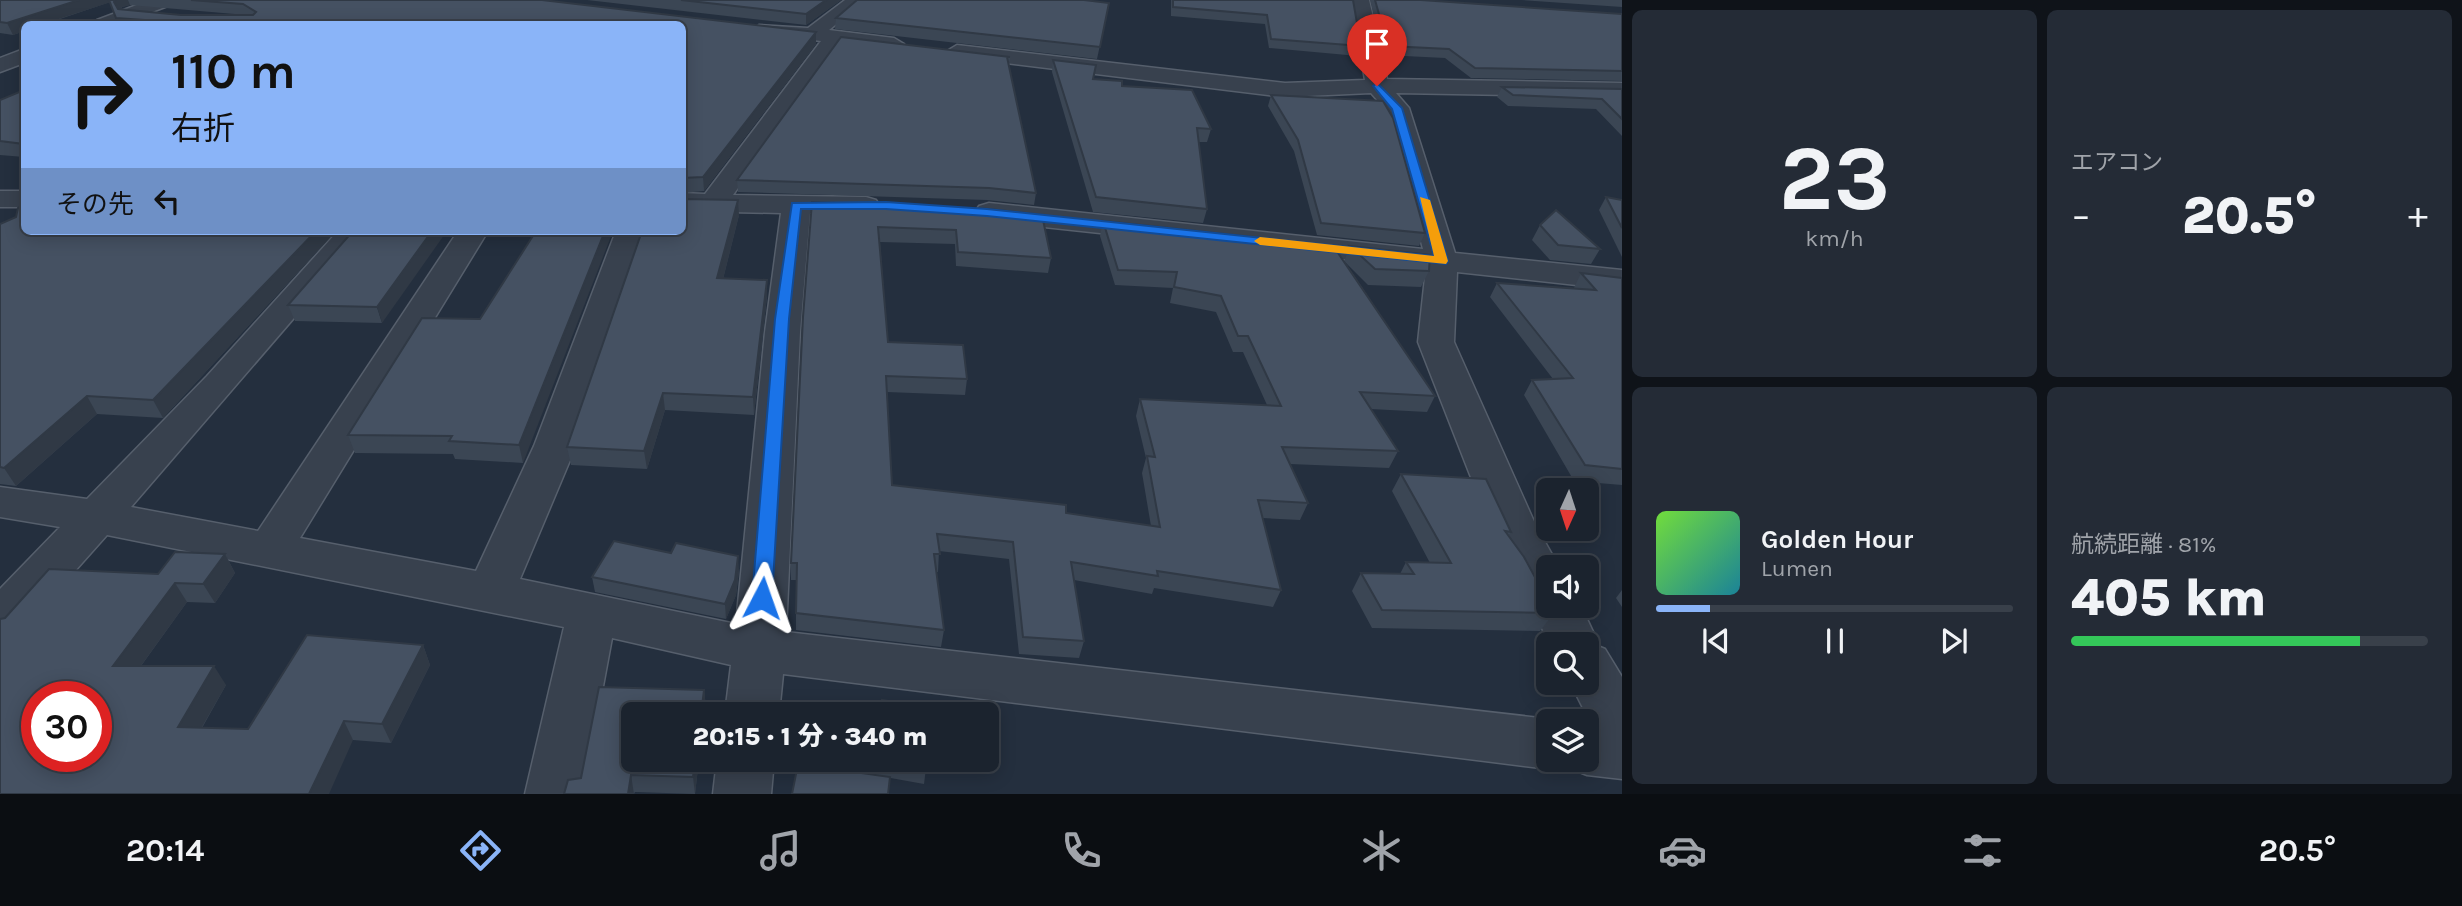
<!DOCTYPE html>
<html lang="ja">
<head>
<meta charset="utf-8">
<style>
  :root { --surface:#1b232e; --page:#242b36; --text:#f1f3f6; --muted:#a0a4aa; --line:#39404a; --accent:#8ab4f8 }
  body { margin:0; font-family:Karla,"Noto Sans JP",sans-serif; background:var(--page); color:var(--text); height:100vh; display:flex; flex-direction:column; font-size:26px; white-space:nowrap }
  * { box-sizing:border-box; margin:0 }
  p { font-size:23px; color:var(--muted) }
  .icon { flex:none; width:38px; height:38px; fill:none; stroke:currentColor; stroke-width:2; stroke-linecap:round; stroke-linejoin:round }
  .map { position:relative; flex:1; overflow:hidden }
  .details { display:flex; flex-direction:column; gap:10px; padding:10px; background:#0f1319; width:840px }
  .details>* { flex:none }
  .top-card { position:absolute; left:21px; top:21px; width:665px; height:214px; border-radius:10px; box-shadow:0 4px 18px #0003,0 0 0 2px var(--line); background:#8ab4f8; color:#111; overflow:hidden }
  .needle { width:46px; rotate:183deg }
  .controls { position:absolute; left:1536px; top:478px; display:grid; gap:14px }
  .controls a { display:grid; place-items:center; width:63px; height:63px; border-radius:10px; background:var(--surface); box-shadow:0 4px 18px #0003,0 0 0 2px var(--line); font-size:35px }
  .speed { position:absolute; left:21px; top:681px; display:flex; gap:14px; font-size:35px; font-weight:700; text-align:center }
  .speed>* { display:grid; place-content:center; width:91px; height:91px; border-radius:50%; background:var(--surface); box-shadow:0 4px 18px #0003,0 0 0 2px var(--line); line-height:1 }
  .speed .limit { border:10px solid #d22; background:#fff; color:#111 }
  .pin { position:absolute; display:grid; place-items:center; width:60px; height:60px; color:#fff; margin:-72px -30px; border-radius:50% 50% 50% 0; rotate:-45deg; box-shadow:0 0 7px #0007 }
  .pin .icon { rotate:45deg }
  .me { position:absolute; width:77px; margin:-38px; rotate:4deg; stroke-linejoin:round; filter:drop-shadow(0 0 5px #0008) }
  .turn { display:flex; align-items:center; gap:24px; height:147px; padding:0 35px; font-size:32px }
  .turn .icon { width:91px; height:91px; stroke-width:2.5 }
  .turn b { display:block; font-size:49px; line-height:60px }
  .then { display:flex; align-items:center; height:66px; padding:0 35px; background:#0003; gap:14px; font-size:26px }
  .big { font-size:52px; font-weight:800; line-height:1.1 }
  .details .card { flex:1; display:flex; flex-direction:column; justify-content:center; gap:10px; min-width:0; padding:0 24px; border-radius:10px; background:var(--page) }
  .details .dial { align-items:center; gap:0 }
  .dial b { font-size:91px; line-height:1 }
  .song { display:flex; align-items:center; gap:21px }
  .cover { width:84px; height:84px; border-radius:10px; background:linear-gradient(135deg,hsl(100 70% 55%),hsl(190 70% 35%)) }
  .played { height:7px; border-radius:4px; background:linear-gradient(90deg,var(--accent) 15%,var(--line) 15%) }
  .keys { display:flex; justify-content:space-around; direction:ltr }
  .heat { display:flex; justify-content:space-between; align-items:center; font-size:38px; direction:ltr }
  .charge { height:10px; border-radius:5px; background:linear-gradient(90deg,#34c759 81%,var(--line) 0) }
  .details .tiles { flex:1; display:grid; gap:10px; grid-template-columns:repeat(2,1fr) }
  .trip { position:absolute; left:621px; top:702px; width:378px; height:70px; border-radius:10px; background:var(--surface); box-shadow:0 4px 18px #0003,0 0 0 2px var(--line); font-weight:800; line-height:70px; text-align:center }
  .menu { display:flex; height:112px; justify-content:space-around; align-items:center; background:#0b0e12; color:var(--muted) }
  .menu .icon { width:49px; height:49px }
  .menu .active { color:var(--accent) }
  .menu b { font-size:32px; color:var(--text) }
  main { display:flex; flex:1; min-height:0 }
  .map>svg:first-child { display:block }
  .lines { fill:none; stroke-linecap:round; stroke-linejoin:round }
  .minor-casing { stroke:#565f6c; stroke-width:3 }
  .minor { fill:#38414e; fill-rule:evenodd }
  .wall { fill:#3b4654; fill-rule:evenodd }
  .shaded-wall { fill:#303945 }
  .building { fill:#455162; stroke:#303945; stroke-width:2; fill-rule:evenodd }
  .route { fill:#1a73e8; stroke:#114b97; stroke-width:2 }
  .slow { fill:#f59e0b }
</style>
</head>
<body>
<main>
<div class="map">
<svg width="1622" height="794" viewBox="0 0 1622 794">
  <rect width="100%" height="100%" fill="#242f3e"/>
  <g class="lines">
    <defs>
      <g id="minor">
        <path d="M150 0H176L173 4 120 24H94L97 20Z"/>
        <path d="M845 0H866L829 30 894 38 904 44 894 50 840 44 733 195 866 197 876 200 880 206 876 212 810 213 800 332 786 632 1549 719 1555 721H1549V760H1587V723L1591 724 1570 682H1587V644H1550L1490 526 1418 342 1426 268 989 221 979 218 975 212 979 206 989 203 1423 249 1386 110 1371 93 1285 97 957 57 947 51 957 45 1285 83 1365 80 1351 0H1369L1387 79 1622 83V97L1396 93 1409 108 1455 253 1622 270V290L1457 272 1454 342 1536 526 1559 567H1549V606H1581L1600 647 1605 649 1622 677V779L1587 775 1567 767 1565 763 1549 769 783 674 779 714H725L731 665 612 638 583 794H525L564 627 107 535 18 635 0 641V589L60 527 0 517V487L87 499 207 376 338 231H369L131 507 258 531 458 231H488L300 538 476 571 534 446 616 231H646L576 446 520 579 736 624 765 332 781 213 682 211V193L705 194 821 41 759 33 756 29 759 25 808 28Z"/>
        <path d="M24 49V63L0 72V58Z"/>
        <rect x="0" y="191" width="24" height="16"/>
        <path d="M717 760H774L771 794H713Z"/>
      </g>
    </defs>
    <use href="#minor" class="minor-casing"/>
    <use href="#minor" class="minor"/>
  </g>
  <g class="wall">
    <path d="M0 0H542L816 32V44L704 191 682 193V24H119L110 2 13 35 0 33ZM130 5 246 15H181L121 10 122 7Z"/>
    <path d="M587 0H841L806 25Z"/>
    <path d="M1171 0H1353L1361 46 1358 56 1269 48 1265 24 1171 16Z"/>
    <path d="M1370 0H1421L1622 14V81L1471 78 1445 58 1384 55Z"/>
    <path d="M1521 0H1622V7Z"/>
    <path d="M1109 3 1097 59 835 29 836 18Z"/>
    <path d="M1010 57 1009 65 1036 193 1034 205 987 200 738 192 737 180Z"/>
    <path d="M1053 60 1093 79 1122 86 1211 129 1207 142H1199L1207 209 1203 223 1093 212 1052 72Z"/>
    <path d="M1502 87 1622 89V136L1596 109 1508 106 1497 97Z"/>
    <path d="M24 90V157L0 155V100Z"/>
    <path d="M1271 95 1425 233 1419 246 1317 235 1294 151 1268 106Z"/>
    <path d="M1606 197 1622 200V257L1599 210Z"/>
    <path d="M812 202 989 209 1051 258 1048 273 956 266 955 244 880 242 888 342 967 379 965 395 887 392 892 485 1151 526 1142 473 1146 458 1136 416 1140 399 1267 405 1243 352H1233L1216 312 1170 303 1173 288 1115 285 1100 236 1103 221 1255 243 1341 246 1338 253 1344 262 1350 246 1429 271 1421 287 1368 285 1345 262 1435 396 1427 412 1371 409 1398 451 1389 468 1290 464 1308 503 1300 520 1263 518 1281 590 1273 607 1154 588 1152 594 1074 580 1084 641 1079 658 1019 654 1009 559 939 551 938 572H936L944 630 941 647 796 630V580H791V563Z"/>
    <path d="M739 215 723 279 767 280V296L754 415 665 410 647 469 571 465 567 447Z"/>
    <path d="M16 217 336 231 163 418 97 414 16 486 0 484V224Z"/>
    <path d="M1540 225 1600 249 1591 264 1550 260 1532 240Z"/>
    <path d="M353 231 382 323 295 321 288 305Z"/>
    <path d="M536 231 523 463 455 459 453 454 355 453 348 435 480 319Z"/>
    <path d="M1581 273 1622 278V485L1574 481 1524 395 1532 380 1553 379 1490 297 1497 283 1574 288Z"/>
    <path d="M1401 474 1511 532 1508 536 1554 613 1540 631 1372 628 1352 591 1361 573 1400 574 1406 562 1430 563 1392 491Z"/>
    <path d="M671 553 739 571 736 595 726 619 595 592 592 577Z"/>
    <path d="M225 554 235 573 215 603 187 602 141 666 226 685 202 728 248 729 423 645 430 665 391 743 353 740 0 794 158 574Z"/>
    <path d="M1622 590V607L1616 598Z"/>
    <path d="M599 687 704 690 706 707 705 714H634V760H699L695 794 635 792 634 794H564L568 780 581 778Z"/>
    <path d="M875 760H927L924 784 874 775Z"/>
  </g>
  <g class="shaded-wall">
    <path d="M79 0H110L111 2 43 24H24V31L13 35 7 23Z"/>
    <path d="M115 0H128L130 5 122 7 119 13 114 2Z"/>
    <path d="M826 0H841L806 25V14Z"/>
    <path d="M816 32V44L704 191 703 177Z"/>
    <path d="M738 200 739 215 719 295 717 278Z"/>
    <path d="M316 231H336L163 418 153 400Z"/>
    <path d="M432 231H447L382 323 377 307Z"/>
    <path d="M605 231H613L523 463 519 445Z"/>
    <path d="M767 280V296L754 415 753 397Z"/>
    <path d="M663 393 665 410 647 469 644 451Z"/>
    <path d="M87 396 97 414 16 486 4 468Z"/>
    <path d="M225 554 235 573 215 603 203 584Z"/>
    <path d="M738 556 739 571 736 595 726 619 725 604Z"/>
    <path d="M175 583 187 602 127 685 113 666Z"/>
    <path d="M423 645 430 665 391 743 382 724Z"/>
    <path d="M214 666 226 685 191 746 178 727Z"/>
    <path d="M704 690 706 707 705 714H701Z"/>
    <path d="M344 721 353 740 329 794H309Z"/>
    <path d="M695 760H699L695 794 693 777Z"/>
    <path d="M631 775 634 794H628Z"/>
  </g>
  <g class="building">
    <path d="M0 0H79L7 23 0 22Z"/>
    <path d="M109 0H115L114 2 118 9 181 15H253L256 12 243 4 191 0H542L816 32 703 177 682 178V24H201L116 18Z"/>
    <path d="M681 0H826L806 14Z"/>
    <path d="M857 0H1084L1109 3 1100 47 836 18Z"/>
    <path d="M1173 0H1353L1361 46 1271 39 1267 15 1173 7Z"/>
    <path d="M1375 0H1421L1622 14V71L1475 68 1449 49 1388 46Z"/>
    <path d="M841 37 1010 57H1007L1036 193 989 188 737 180Z"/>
    <path d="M1053 60 1096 65 1093 79 1122 81V86L1192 90 1211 129 1197 128 1207 209 1096 197Z"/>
    <path d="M1502 87 1622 89V119L1602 99 1513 95Z"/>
    <path d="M24 90V144L0 141V100Z"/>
    <path d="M1271 95 1383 101 1393 118 1425 233 1321 223 1298 140Z"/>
    <path d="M1606 197 1622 200V228Z"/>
    <path d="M682 199 738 200 717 278 767 280 753 397 663 393 644 451 567 447 642 231H682Z"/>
    <path d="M812 202 989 209 1042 215 1051 258 958 252 956 230 878 227 888 342 963 345 967 379 886 376 892 485 1066 505V513L1160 527 1147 456 1155 457 1140 399 1281 406 1248 336H1238L1221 296 1174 287 1177 272 1118 270 1103 221 1251 237 1255 243 1341 246 1336 250 1435 396 1360 392 1398 451 1282 447 1308 503 1258 500 1281 590 1157 571 1158 576 1071 562 1084 641 1023 637 1013 542 937 534 940 554H934L944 630 796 613 797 563H791L803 317Z"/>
    <path d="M24 205V231H316L153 400 87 396 4 468 0 467V224L16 217 18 208Z"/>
    <path d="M1556 210 1600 249 1558 245 1540 225Z"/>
    <path d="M353 231H432L377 307 288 305Z"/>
    <path d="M536 231H605L519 445 449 441 452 436 348 435 422 318 480 319Z"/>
    <path d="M1350 246 1430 255 1429 271 1375 269Z"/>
    <path d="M1581 273 1622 278V469L1585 465 1532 380 1573 378 1497 283 1596 290Z"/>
    <path d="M1401 474 1486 479 1511 532 1505 531 1524 557 1549 603V606H1550L1554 613 1382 610 1361 573 1414 574 1406 562 1451 563Z"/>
    <path d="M614 541 671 553 676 543 738 556 735 580 725 604 592 577Z"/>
    <path d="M175 552 225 554 203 584 175 583 113 666H214L178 727 248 729 307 635 423 645 382 724 344 721 309 794H0V619L5 618 49 569 158 574ZM37 696H96V756H37Z"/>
    <path d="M599 687 704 690 701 714H634V760H695L693 777 631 775 628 794H564L568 780 581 778Z"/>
    <path d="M882 700 931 707 930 714H881Z"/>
    <path d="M886 760H927L926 766Z"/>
    <path d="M798 764 890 777 888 794H792Z"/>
  </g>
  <path class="route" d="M1377 83 1402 108 1448 261 1446 264 987 216 886 209H801L789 319 772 598 769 604H755L752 598 775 319 792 203 886 202 987 209 1434 256 1392 109 1373 86Z"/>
  <path class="slow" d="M1420 197 1430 200 1448 261 1446 264 1260 245 1254 241 1260 237 1434 256Z"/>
</svg>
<div class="controls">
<a><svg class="needle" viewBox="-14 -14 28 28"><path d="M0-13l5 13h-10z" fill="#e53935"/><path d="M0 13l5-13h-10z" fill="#a0a4aa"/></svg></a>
<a><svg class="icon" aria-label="sound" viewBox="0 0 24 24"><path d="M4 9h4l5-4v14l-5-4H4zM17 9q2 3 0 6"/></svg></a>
<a><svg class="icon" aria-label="search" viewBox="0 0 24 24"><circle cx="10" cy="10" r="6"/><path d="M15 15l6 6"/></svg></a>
<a><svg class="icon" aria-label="layers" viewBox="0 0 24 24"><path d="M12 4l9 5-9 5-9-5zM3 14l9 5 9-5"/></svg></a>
</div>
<div class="speed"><div class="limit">30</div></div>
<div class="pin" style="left:1377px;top:86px;background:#d93025"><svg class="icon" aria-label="arrive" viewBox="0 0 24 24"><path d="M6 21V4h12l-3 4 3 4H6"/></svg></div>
<svg class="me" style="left:762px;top:598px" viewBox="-20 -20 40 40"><path d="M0-17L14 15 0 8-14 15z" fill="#1a73e8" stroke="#fff" stroke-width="4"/></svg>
<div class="trip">20:15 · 1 分 · 340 m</div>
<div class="top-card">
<div class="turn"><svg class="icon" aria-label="right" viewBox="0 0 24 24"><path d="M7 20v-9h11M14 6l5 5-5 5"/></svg><div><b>110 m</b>右折</div></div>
<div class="then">その先<svg class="icon" aria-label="left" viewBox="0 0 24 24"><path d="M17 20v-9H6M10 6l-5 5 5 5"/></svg></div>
</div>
</div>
<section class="details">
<div class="tiles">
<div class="card dial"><b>23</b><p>km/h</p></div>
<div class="card"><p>エアコン</p>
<div class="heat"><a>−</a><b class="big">20.5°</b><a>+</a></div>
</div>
<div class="card">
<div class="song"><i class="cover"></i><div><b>Golden Hour</b><p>Lumen</p></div></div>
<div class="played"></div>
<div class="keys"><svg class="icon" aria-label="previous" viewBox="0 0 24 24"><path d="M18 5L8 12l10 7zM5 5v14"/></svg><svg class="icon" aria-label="pause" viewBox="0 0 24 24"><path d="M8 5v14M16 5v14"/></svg><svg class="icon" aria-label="next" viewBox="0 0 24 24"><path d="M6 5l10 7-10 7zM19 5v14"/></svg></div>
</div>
<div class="card"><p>航続距離 · 81%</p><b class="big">405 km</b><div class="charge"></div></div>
</div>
</section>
</main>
<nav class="menu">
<b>20:14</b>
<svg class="icon active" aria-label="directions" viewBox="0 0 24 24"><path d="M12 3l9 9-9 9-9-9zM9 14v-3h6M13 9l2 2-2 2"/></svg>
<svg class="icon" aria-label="music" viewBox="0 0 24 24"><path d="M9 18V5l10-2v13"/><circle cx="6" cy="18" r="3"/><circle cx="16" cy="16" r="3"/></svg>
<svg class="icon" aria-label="phone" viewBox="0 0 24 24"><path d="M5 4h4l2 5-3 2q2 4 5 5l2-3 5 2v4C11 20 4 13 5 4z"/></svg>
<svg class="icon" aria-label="climate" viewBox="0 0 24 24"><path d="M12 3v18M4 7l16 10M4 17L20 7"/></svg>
<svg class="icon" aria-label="car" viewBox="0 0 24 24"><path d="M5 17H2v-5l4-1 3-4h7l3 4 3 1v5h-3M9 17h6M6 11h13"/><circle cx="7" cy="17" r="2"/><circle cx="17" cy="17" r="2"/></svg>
<svg class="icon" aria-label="filters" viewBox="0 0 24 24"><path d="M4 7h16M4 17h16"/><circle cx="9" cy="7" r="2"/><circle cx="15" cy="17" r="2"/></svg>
<b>20.5°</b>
</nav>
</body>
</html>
